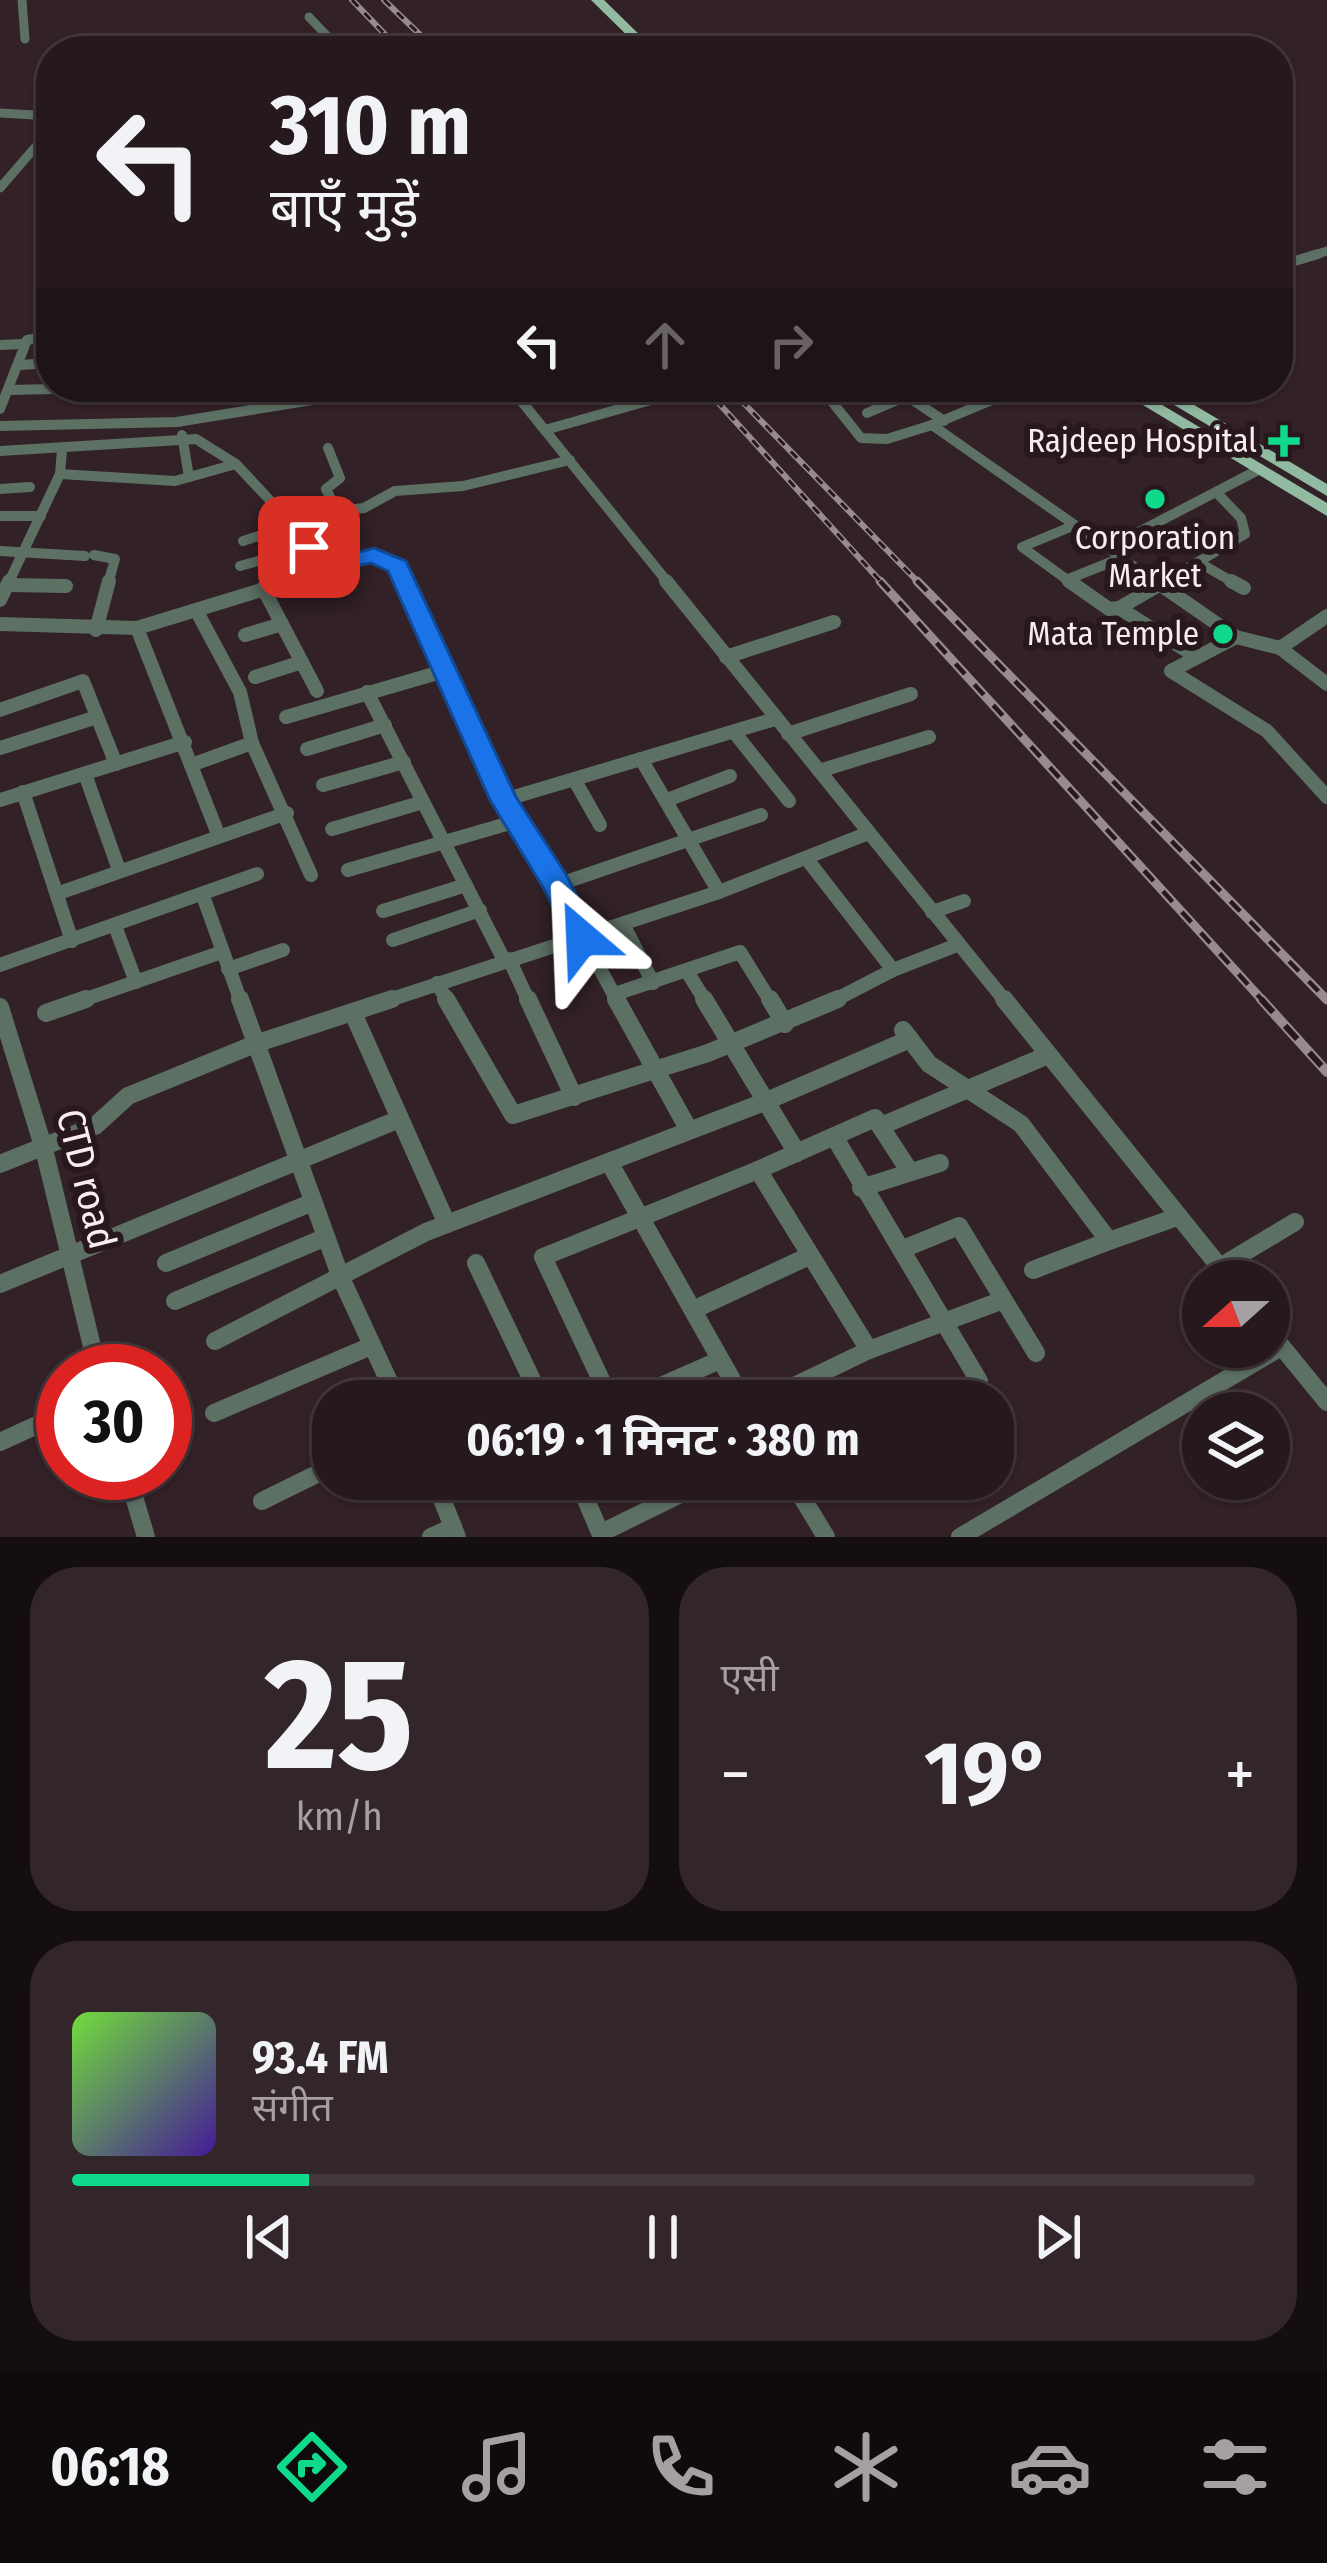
<!DOCTYPE html>
<html lang="hi">
<head>
<meta charset="utf-8">
<style>
  :root { --surface:#26191d; --page:#32262a; --text:#f1f3f6; --muted:#a4a0a4; --line:#42383b; --accent:#0fd98a }
  body { margin:0; font-family:"Fira Sans Condensed","Noto Sans Devanagari",sans-serif; background:var(--page); color:var(--text); height:100vh; display:flex; flex-direction:column; font-size:45px; white-space:nowrap }
  * { box-sizing:border-box; margin:0 }
  p { font-size:39px; color:var(--muted) }
  .icon { flex:none; width:66px; height:66px; fill:none; stroke:currentColor; stroke-width:2; stroke-linecap:round; stroke-linejoin:round }
  .map { position:relative; height:1537px; overflow:hidden }
  .panel { display:flex; flex-direction:column; gap:30px; padding:30px; background:#150e10; flex:1 }
  .panel>* { flex:none }
  .top-card { position:absolute; left:36px; top:36px; width:1257px; height:366px; border-radius:48px; box-shadow:0 3px 9px #0004,0 0 0 3px var(--line); background:#26191d; color:var(--text); overflow:hidden }
  .needle { width:78px; rotate:249deg }
  .fabs { position:absolute; left:1182px; top:1260px; display:grid; gap:24px }
  .fabs a { display:grid; place-items:center; width:108px; height:108px; border-radius:50%; background:var(--surface); box-shadow:0 3px 9px #0004,0 0 0 3px var(--line); font-size:60px }
  .speed { position:absolute; left:36px; top:1344px; display:flex; gap:24px; font-size:60px; font-weight:700; text-align:center }
  .speed>* { display:grid; place-content:center; width:156px; height:156px; border-radius:50%; background:var(--surface); box-shadow:0 3px 9px #0004,0 0 0 3px var(--line); line-height:1 }
  .speed .limit { border:18px solid #d22; background:#fff; color:#111 }
  .pin { position:absolute; display:grid; place-items:center; width:102px; height:102px; color:#fff; margin:-51px; border-radius:24px; box-shadow:0 6px 18px #0006 }
  .me { position:absolute; width:132px; margin:-66px; rotate:334deg; stroke-linejoin:round; filter:drop-shadow(0 0 9px #0008) }
  .turn { display:flex; align-items:center; gap:42px; height:252px; padding:0 36px; font-size:54px }
  .turn .icon { width:156px; height:156px; stroke-width:2.5 }
  .turn b { display:block; font-size:84px; line-height:102px }
  .lanes { display:flex; align-items:center; height:114px; padding:0 36px; background:#0003; justify-content:center; gap:60px; direction:ltr }
  .lanes .off { opacity:.35 }
  .big { font-size:90px; font-weight:700; line-height:1.1 }
  .panel .card { flex:1; display:flex; flex-direction:column; justify-content:center; gap:18px; min-width:0; padding:0 42px; border-radius:48px; background:var(--page) }
  .panel .dial { align-items:center; gap:0 }
  .dial b { font-size:156px; line-height:1 }
  .song { display:flex; align-items:center; gap:36px }
  .cover { width:144px; height:144px; border-radius:18px; background:linear-gradient(135deg,hsl(100 70% 55%),hsl(260 70% 35%)) }
  .played { height:12px; border-radius:6px; background:linear-gradient(90deg,var(--accent) 20%,var(--line) 20%) }
  .keys { display:flex; justify-content:space-around; direction:ltr }
  .heat { display:flex; justify-content:space-between; align-items:center; font-size:66px; direction:ltr }
  .panel .tiles { flex:1; display:grid; gap:30px; grid-template-columns:1fr 1fr }
  .card:last-child { grid-column:span 2 }
  .trip { position:absolute; left:312px; top:1380px; width:702px; height:120px; border-radius:48px; background:var(--surface); box-shadow:0 3px 9px #0004,0 0 0 3px var(--line); font-weight:700; line-height:120px; text-align:center }
  .tabs { display:flex; height:192px; justify-content:space-around; align-items:center; background:#0f0a0c; color:var(--muted) }
  .tabs .icon { width:84px; height:84px }
  .tabs .selected { color:var(--accent) }
  .tabs b { font-size:54px; color:var(--text) }
  .map>svg:first-child { display:block }
  .lines { fill:none; stroke-linecap:round; stroke-linejoin:round }
  .minor-far3 { stroke:#5d7064; stroke-width:9 }
  .minor-far2 { stroke:#5d7064; stroke-width:10 }
  .minor-far1 { stroke:#5d7064; stroke-width:14 }
  .minor { stroke:#5d7064; stroke-width:18 }
  .primary { fill:#91baa1; fill-rule:evenodd }
  .rail-far2-casing { stroke:#998a8f; stroke-width:6 }
  .rail-far1-casing { stroke:#998a8f; stroke-width:9 }
  .rail-casing { stroke:#998a8f; stroke-width:10 }
  .rail-far2 { stroke:#28181d; stroke-width:3; stroke-dasharray:9; stroke-linecap:butt }
  .rail-far1 { stroke:#28181d; stroke-width:4.5; stroke-dasharray:14; stroke-linecap:butt }
  .rail { stroke:#28181d; stroke-width:6; stroke-dasharray:18; stroke-linecap:butt }
  .route { fill:#1a73e8; stroke:#114b97; stroke-width:3 }
  .poi-dot { fill:#0fd98a; stroke:#28181d; stroke-width:4.5 }
  .labels { text-anchor:middle; dominant-baseline:central; stroke-width:12; stroke-linejoin:round; paint-order:stroke }
  .poi-label { font-size:33px; fill:#f8ecef; stroke:#28181d; text-anchor:end }
  .near-street-label { font-size:39px; fill:#f8ecef; stroke:#28181d }
</style>
</head>
<body>
<div class="map">
<svg width="1327" height="1537" viewBox="0 0 1327 1537">
  <rect width="100%" height="100%" fill="#322127"/>
  <g class="lines">
    <g class="minor-far3">
      <path d="M22 0 25 39"/>
      <path d="M261 51 329 38 309 17"/>
      <path d="M0 113 51 116"/>
      <path d="M0 188 51 129"/>
      <path d="M1308 257 1327 251"/>
    </g>
    <g class="minor-far2">
      <path d="M1278 266 1318 254"/>
      <path d="M0 345 24 344"/>
      <path d="M20 365 51 363"/>
      <path d="M510 387 669 584"/>
      <path d="M810 387 825 393 861 438 887 439 932 425 1023 387"/>
      <path d="M871 387 882 406"/>
      <path d="M982 387 998 398"/>
      <path d="M8 390 148 387"/>
      <path d="M907 396 944 421"/>
      <path d="M0 409 27 340 51 336"/>
      <path d="M867 413 928 387"/>
      <path d="M932 425 1159 584"/>
      <path d="M0 426 177 422 392 387"/>
      <path d="M545 430 672 394"/>
      <path d="M182 435 189 477"/>
      <path d="M328 448 340 478 326 489 337 511"/>
      <path d="M0 451 196 439 236 464 295 527 323 569"/>
      <path d="M60 474 175 481 236 464"/>
      <path d="M0 489 30 487"/>
      <path d="M0 516H41"/>
      <path d="M243 541 337 511 364 508 395 491 463 486 570 460"/>
      <path d="M1110 547 1260 469"/>
      <path d="M0 551 85 556"/>
      <path d="M94 555 115 559 108 584"/>
      <path d="M1200 563 1236 584"/>
      <path d="M240 566 309 547"/>
      <path d="M1066 580 1121 558"/>
      <path d="M8 584 60 474 62 450"/>
      <path d="M281 584 374 555 398 566 405 584"/>
      <path d="M1073 584 1022 547 1075 525"/>
      <path d="M1161 584 1245 534 1241 518 1217 493"/>
    </g>
    <g class="minor-far1">
      <path d="M404 581 498 782 618 1002"/>
      <path d="M666 581 1006 1002"/>
      <path d="M1069 581 1109 609 1119 608"/>
      <path d="M1155 581 1236 637 1280 648 1327 684"/>
      <path d="M1166 581 1119 608 1197 657"/>
      <path d="M1231 581 1244 588"/>
      <path d="M9 585 66 586"/>
      <path d="M263 588 317 691"/>
      <path d="M0 600 9 581"/>
      <path d="M196 610 240 692 252 743 311 875"/>
      <path d="M0 624 137 628 291 581"/>
      <path d="M137 628 218 834"/>
      <path d="M96 630 109 581"/>
      <path d="M245 635 282 624"/>
      <path d="M1236 637 1171 671 1267 731 1327 797"/>
      <path d="M1280 648 1327 616"/>
      <path d="M726 657 834 622"/>
      <path d="M255 677 302 662"/>
      <path d="M367 692 504 960"/>
      <path d="M0 710 83 681 116 764"/>
      <path d="M286 717 441 672"/>
      <path d="M734 732 789 801"/>
      <path d="M788 734 911 694"/>
      <path d="M0 748 97 717"/>
      <path d="M307 749 385 725"/>
      <path d="M641 759 719 892"/>
      <path d="M191 765 252 743"/>
      <path d="M819 771 929 737"/>
      <path d="M85 774 119 870"/>
      <path d="M574 779 600 825"/>
      <path d="M323 785 404 762"/>
      <path d="M23 792 72 941"/>
      <path d="M0 800 185 742"/>
      <path d="M504 800 775 719"/>
      <path d="M667 800 730 776"/>
      <path d="M332 829 423 802"/>
      <path d="M806 858 893 970 957 945"/>
      <path d="M348 870 517 821"/>
      <path d="M557 885 761 815"/>
      <path d="M59 893 287 813"/>
      <path d="M203 896 241 1002"/>
      <path d="M383 911 466 885"/>
      <path d="M932 912 964 901"/>
      <path d="M623 924 653 983"/>
      <path d="M115 926 136 982"/>
      <path d="M393 940 480 910"/>
      <path d="M509 959 529 1002"/>
      <path d="M0 965 257 874"/>
      <path d="M228 969 283 950"/>
      <path d="M688 973 706 1002"/>
      <path d="M437 983 448 1002"/>
      <path d="M615 994 740 952 771 1002"/>
      <path d="M77 1002 222 952"/>
      <path d="M383 1002 719 892 866 834"/>
      <path d="M831 1002 893 970"/>
    </g>
    <g class="minor">
      <path d="M240 999 341 1278 398 1401"/>
      <path d="M446 999 513 1115 708 1053 838 999"/>
      <path d="M528 999 574 1097"/>
      <path d="M616 999 689 1130"/>
      <path d="M704 999 797 1153"/>
      <path d="M770 999 785 1024"/>
      <path d="M1004 999 1231 1281"/>
      <path d="M0 1007 44 1149 98 1371"/>
      <path d="M46 1013 86 999"/>
      <path d="M353 1013 447 1224"/>
      <path d="M903 1030 929 1064 1021 1124 1109 1241 1177 1217"/>
      <path d="M881 1126 1048 1055"/>
      <path d="M835 1138 979 1381 938 1401"/>
      <path d="M609 1162 744 1401"/>
      <path d="M0 1164 95 1126 128 1096 255 1044 392 999"/>
      <path d="M861 1188 940 1163"/>
      <path d="M903 1249 959 1226 1036 1353"/>
      <path d="M166 1263 313 1202"/>
      <path d="M476 1263 542 1401"/>
      <path d="M1220 1267 1295 1222"/>
      <path d="M1033 1270 1109 1241"/>
      <path d="M0 1284 397 1120"/>
      <path d="M175 1301 326 1237"/>
      <path d="M693 1310 807 1257"/>
      <path d="M1269 1331 1327 1402"/>
      <path d="M215 1341 426 1232 762 1103 910 1039"/>
      <path d="M869 1350 758 1170 875 1118 910 1172"/>
      <path d="M611 1401 543 1257 758 1170"/>
      <path d="M627 1401 720 1360"/>
      <path d="M763 1401 869 1350 1003 1300"/>
      <path d="M214 1413 371 1346"/>
      <path d="M0 1442 63 1413"/>
      <path d="M127 1473 146 1537"/>
      <path d="M434 1479 457 1537"/>
      <path d="M577 1479 602 1537"/>
      <path d="M791 1479 826 1537"/>
      <path d="M439 1490 463 1479"/>
      <path d="M262 1501 333 1466"/>
      <path d="M601 1533 711 1479"/>
      <path d="M431 1537 453 1527"/>
      <path d="M960 1537 1281 1347"/>
    </g>
    <g class="primary">
      <path d="M591 0H604L656 51H643Z"/>
      <path d="M1113 387H1132L1327 503V516Z"/>
      <path d="M1144 387H1164L1327 484V496Z"/>
    </g>
    <defs>
      <g id="rail-far2">
        <path d="M352 0 401 51"/>
        <path d="M384 0 437 51"/>
        <path d="M704 387 883 584"/>
        <path d="M728 387 920 584"/>
      </g>
      <g id="rail-far1">
        <path d="M880 581 1264 1002"/>
        <path d="M917 581 1327 1000"/>
      </g>
      <path id="rail" d="M1261 999 1327 1072"/>
    </defs>
    <use href="#rail-far2" class="rail-far2-casing"/>
    <use href="#rail-far1" class="rail-far1-casing"/>
    <use href="#rail" class="rail-casing"/>
    <use href="#rail-far2" class="rail-far2"/>
    <use href="#rail-far1" class="rail-far1"/>
    <use href="#rail" class="rail"/>
  </g>
  <path class="route" d="M309 540 317 542 329 560 374 548 406 561 516 797 567 876 597 938 593 946H572L544 889 490 800 388 571 371 563 314 574 297 547Z"/>
  <g class="poi-dot">
    <path d="M1278 423h12v12h12v12h-12v12h-12v-12h-12v-12h12z"/>
    <circle cx="1155" cy="499" r="12"/>
    <circle cx="1223" cy="634" r="12"/>
  </g>
  <g class="labels">
    <g class="poi-label">
      <text x="1257" y="441">Rajdeep Hospital</text>
      <text x="1155" y="538" text-anchor="middle">Corporation<tspan x="1155" dy="38">Market</tspan></text>
      <text x="1199" y="634">Mata Temple</text>
    </g>
    <g class="near-street-label">
      <text transform="translate(86 1179) rotate(76)">CTD road</text>
    </g>
  </g>
</svg>
<div class="fabs">
<a><svg class="needle" viewBox="-14 -14 28 28"><path d="M0-13l5 13h-10z" fill="#e53935"/><path d="M0 13l5-13h-10z" fill="#a4a0a4"/></svg></a>
<a><svg class="icon" aria-label="layers" viewBox="0 0 24 24"><path d="M12 4l9 5-9 5-9-5zM3 14l9 5 9-5"/></svg></a>
</div>
<div class="speed"><div class="limit">30</div></div>
<div class="pin" style="left:309px;top:547px;background:#d93025"><svg class="icon" aria-label="arrive" viewBox="0 0 24 24"><path d="M6 21V4h12l-3 4 3 4H6"/></svg></div>
<svg class="me" style="left:582px;top:938px" viewBox="-20 -20 40 40"><path d="M0-17L14 15 0 8-14 15z" fill="#1a73e8" stroke="#fff" stroke-width="4"/></svg>
<div class="trip">06:19 · 1 मिनट · 380 m</div>
<div class="top-card">
<div class="turn"><svg class="icon" aria-label="left" viewBox="0 0 24 24"><path d="M17 20v-9H6M10 6l-5 5 5 5"/></svg><div><b>310 m</b>बाएँ मुड़ें</div></div>
<div class="lanes"><svg class="icon" aria-label="left" viewBox="0 0 24 24"><path d="M17 20v-9H6M10 6l-5 5 5 5"/></svg><svg class="icon off" aria-label="ahead" viewBox="0 0 24 24"><path d="M12 20V5M6 11l6-6 6 6"/></svg><svg class="icon off" aria-label="right" viewBox="0 0 24 24"><path d="M7 20v-9h11M14 6l5 5-5 5"/></svg></div>
</div>
</div>
<section class="panel">
<div class="tiles">
<div class="card dial"><b>25</b><p>km/h</p></div>
<div class="card"><p>एसी</p>
<div class="heat"><a>−</a><b class="big">19°</b><a>+</a></div>
</div>
<div class="card">
<div class="song"><i class="cover"></i><div><b>93.4 FM</b><p>संगीत</p></div></div>
<div class="played"></div>
<div class="keys"><svg class="icon" aria-label="previous" viewBox="0 0 24 24"><path d="M18 5L8 12l10 7zM5 5v14"/></svg><svg class="icon" aria-label="pause" viewBox="0 0 24 24"><path d="M8 5v14M16 5v14"/></svg><svg class="icon" aria-label="next" viewBox="0 0 24 24"><path d="M6 5l10 7-10 7zM19 5v14"/></svg></div>
</div>
</div>
</section>
<nav class="tabs">
<b>06:18</b>
<svg class="icon selected" aria-label="directions" viewBox="0 0 24 24"><path d="M12 3l9 9-9 9-9-9zM9 14v-3h6M13 9l2 2-2 2"/></svg>
<svg class="icon" aria-label="music" viewBox="0 0 24 24"><path d="M9 18V5l10-2v13"/><circle cx="6" cy="18" r="3"/><circle cx="16" cy="16" r="3"/></svg>
<svg class="icon" aria-label="phone" viewBox="0 0 24 24"><path d="M5 4h4l2 5-3 2q2 4 5 5l2-3 5 2v4C11 20 4 13 5 4z"/></svg>
<svg class="icon" aria-label="climate" viewBox="0 0 24 24"><path d="M12 3v18M4 7l16 10M4 17L20 7"/></svg>
<svg class="icon" aria-label="car" viewBox="0 0 24 24"><path d="M5 17H2v-5l4-1 3-4h7l3 4 3 1v5h-3M9 17h6M6 11h13"/><circle cx="7" cy="17" r="2"/><circle cx="17" cy="17" r="2"/></svg>
<svg class="icon" aria-label="filters" viewBox="0 0 24 24"><path d="M4 7h16M4 17h16"/><circle cx="9" cy="7" r="2"/><circle cx="15" cy="17" r="2"/></svg>
</nav>
</body>
</html>
